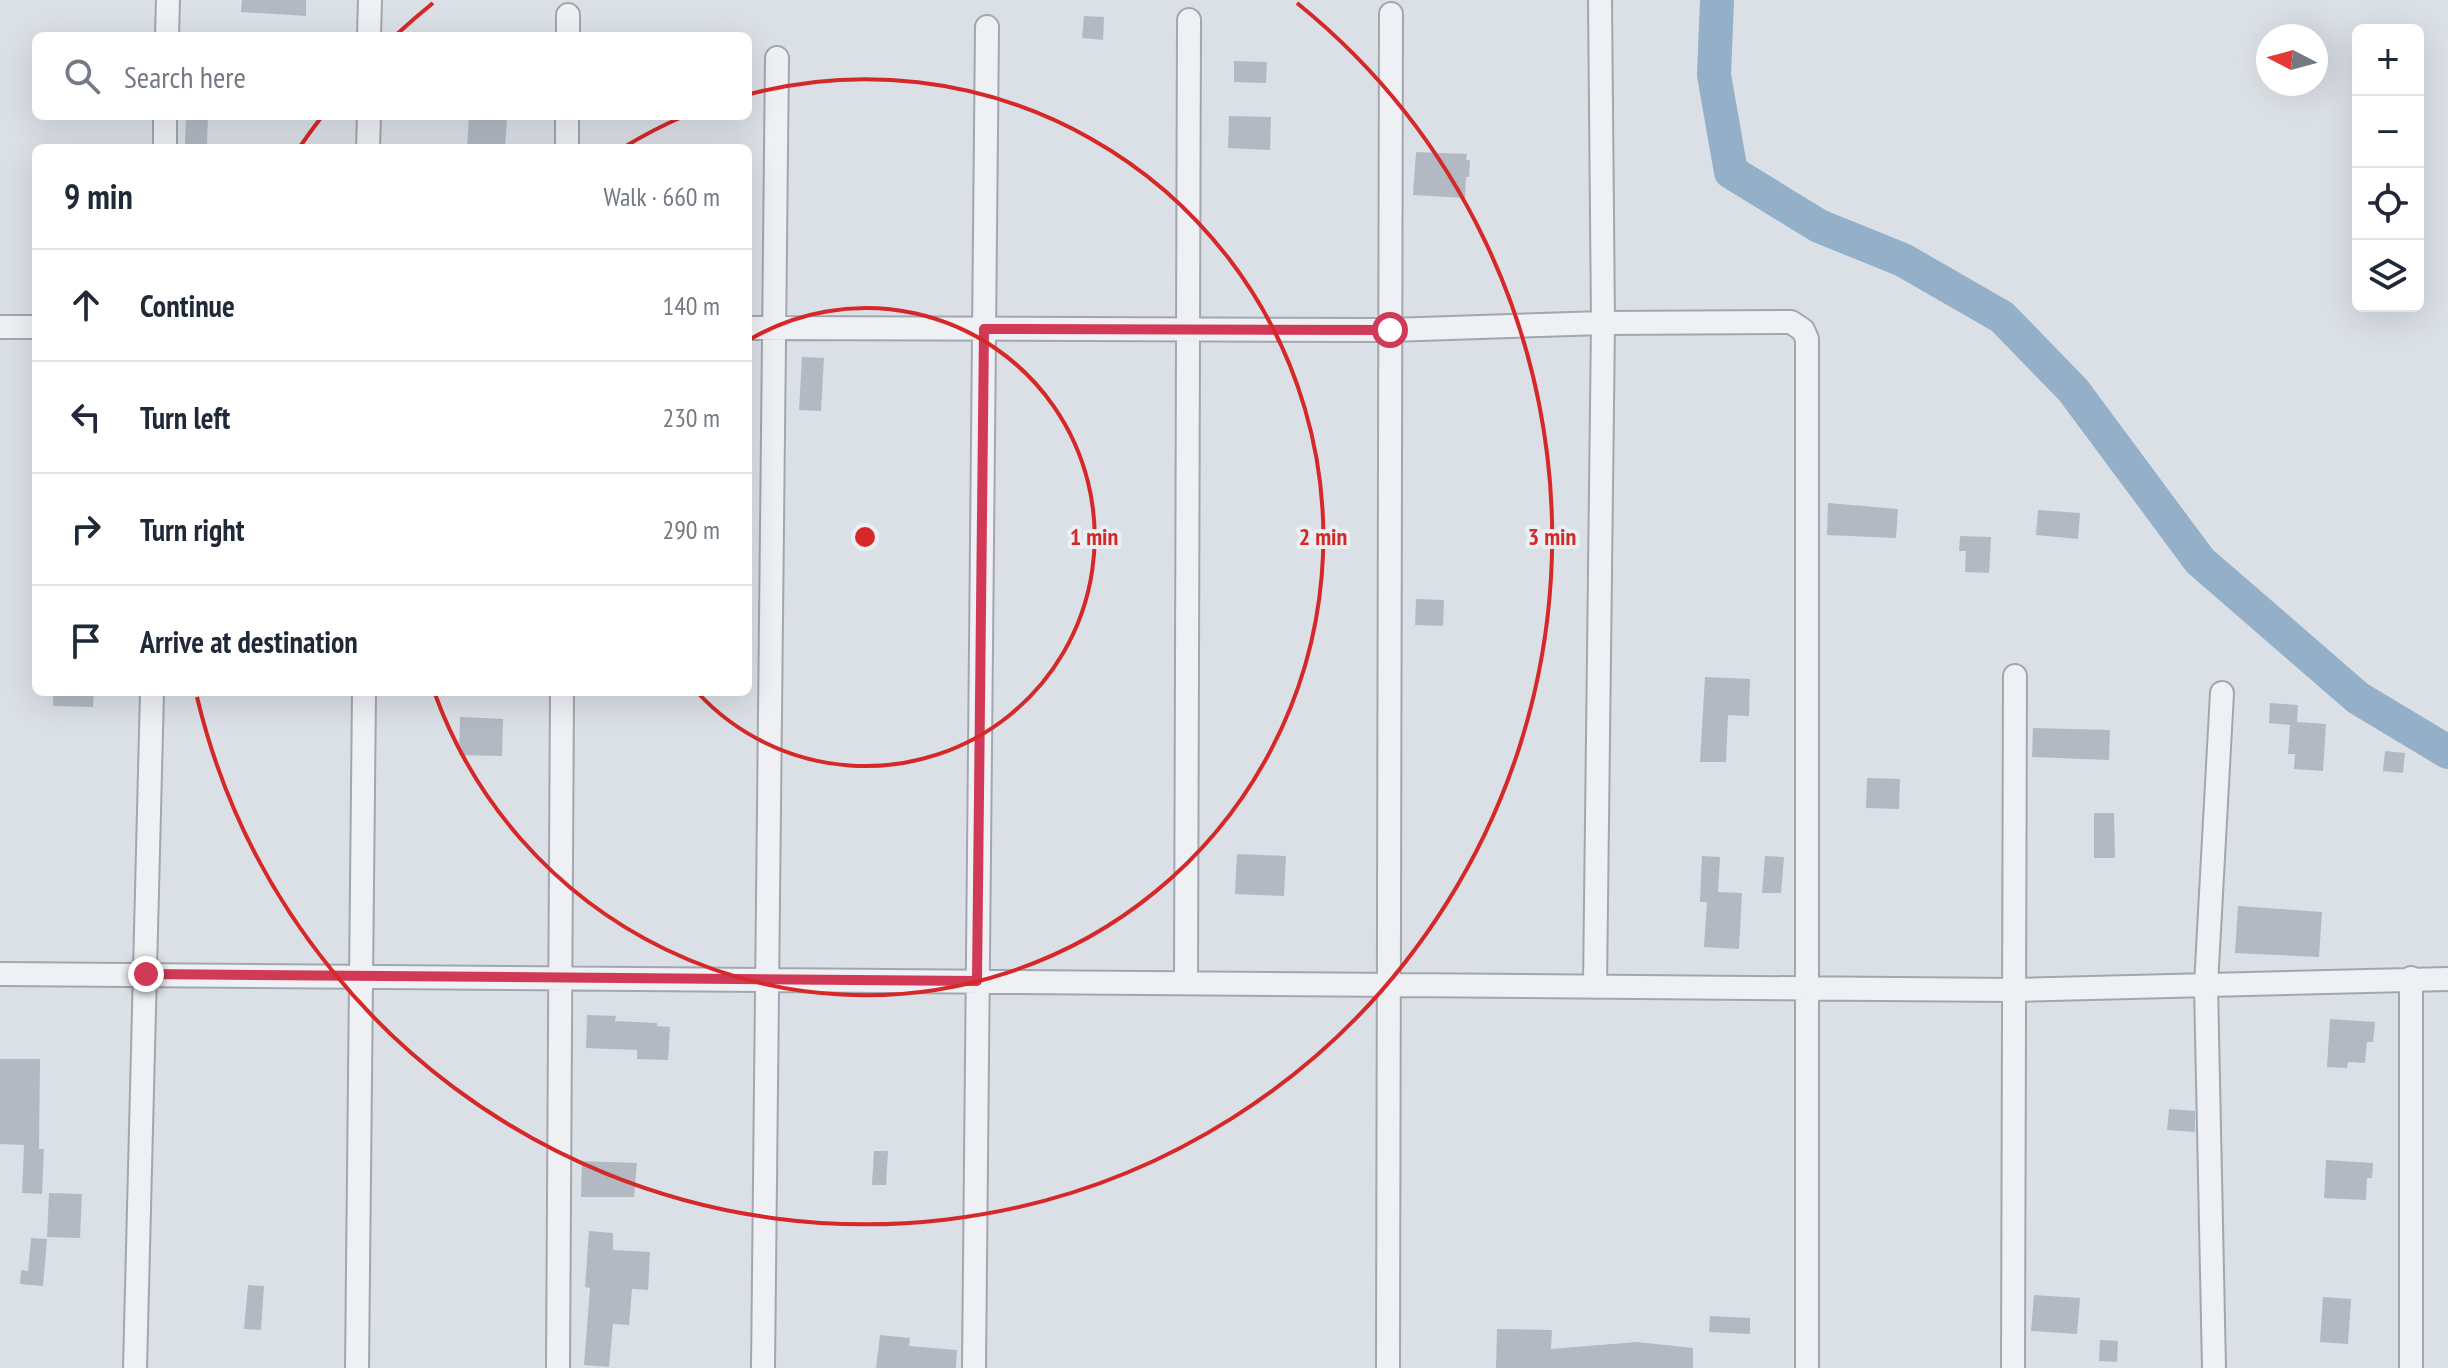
<!DOCTYPE html>
<html lang="en">
<head>
<meta charset="utf-8">
<style>
	:root { --surface:#fff; --page:#f6f6f7; --text:#1f2937; --muted:#747a83; --line:#e0e1e3 }
	body { margin:0; font-family:"PT Sans Narrow",sans-serif; background:var(--page); color:var(--text) }
	.controls { position:absolute; right:24px; top:24px; display:grid; overflow:hidden; border-radius:12px; box-shadow:0 8px 32px #0002 }
	.controls button { width:72px; height:72px; display:grid; place-items:center; padding:0; border:0; border-bottom:2px solid var(--line); background:var(--surface); color:var(--text); font:40px sans-serif }
	.compass { position:absolute; left:2256px; top:24px; width:72px; height:72px; border-radius:50%; background:var(--surface); box-shadow:0 8px 32px #0002; rotate:276deg }
	.stop { position:absolute; width:24px; height:24px; margin:-18px; border:6px solid #d13a56; border-radius:50%; background:#fff }
	.stop.end { background:#d13a56; border-color:#fff; box-shadow:0 2px 8px #0008 }
	.list { margin:0; padding:0; list-style:none }
	h2 { display:flex; justify-content:space-between; align-items:center; height:104px; margin:0; padding:0 32px; font-size:34px }
	h2 small { font-size:26px; font-weight:400; color:var(--muted) }
	.list li { display:grid; grid-template-columns:52px 1fr auto; gap:24px; align-items:center; box-sizing:border-box; height:112px; padding:0 32px; border-top:2px solid var(--line) }
	.list b { display:block; font-size:30px; white-space:nowrap }
	.list em { font-size:26px; font-style:normal; color:var(--muted) }
	.icon { flex:none; width:44px; height:44px; fill:none; stroke:currentColor; stroke-width:2; stroke-linecap:round; stroke-linejoin:round }
	.map { position:relative; flex:none; width:2448px; height:1368px; overflow:hidden }
	.search { position:absolute; background:var(--surface); box-shadow:0 8px 32px #0002; left:32px; top:32px; width:720px; height:88px; display:flex; align-items:center; gap:20px; box-sizing:border-box; padding:0 28px; border-radius:12px; color:var(--muted); font-size:30px }
	.panel { position:absolute; background:var(--surface); box-shadow:0 8px 32px #0002; left:32px; top:144px; width:720px; height:552px; border-radius:12px }
	.map>svg:first-child { display:block }
	.lines { fill:none; stroke-linecap:round; stroke-linejoin:round }
	.river { stroke:#94afc8; stroke-width:34 }
	.building { fill:#b2b9c3 }
	.minor-casing { stroke:#a1a7b0; stroke-width:26 }
	.minor { stroke:#eef0f4; stroke-width:22 }
	.route { stroke:#d13a56; stroke-width:10 }
	.ring { fill:none; stroke:#d62828; stroke-width:4 }
	.centre { fill:#d62828; stroke:#eaeff4; stroke-width:4 }
	.ring-label { font-size:24px; text-anchor:middle; font-weight:bold; fill:#d62828; stroke:#eaeff4; stroke-width:8; stroke-linejoin:round; paint-order:stroke }
</style>
</head>
<body>
<div class="map">
<svg width="2448" height="1368" viewBox="0 0 2448 1368">
	<rect width="100%" height="100%" fill="#dbe0e6"/>
	<g class="lines">
		<path class="river" d="M1717 0 1714 75 1731 172 1819 226 1903 260 2002 317 2073 390 2200 561 2358 698 2448 752"/>
	</g>
	<path class="building" d="M242 0H306V16L241 12Z
		M1084 16 1104 17 1103 40 1082 38Z
		M1234 61 1267 62 1266 83 1234 82Z
		M186 116H208L207 144H185Z
		M469 116 507 118 505 148H467Z
		M1229 116 1271 117 1270 150 1228 148Z
		M1416 152 1467 154 1466 160H1470L1469 177H1466L1465 198 1413 195Z
		M802 357 824 358 821 411 799 410Z
		M1828 503 1898 509 1896 538 1827 535Z
		M2038 510 2080 513 2078 539 2036 535Z
		M1960 536 1991 537 1989 573 1965 572 1966 551H1959Z
		M1416 599 1444 600 1443 626 1415 625Z
		M1705 677 1750 679 1749 716 1728 715 1726 762H1700Z
		M53 692H94L93 707 53 706Z
		M2270 703 2298 705 2297 722 2326 724 2323 771 2294 769 2295 754H2288L2290 725 2269 723Z
		M460 717 503 719 502 756 459 755Z
		M2033 728 2110 730 2109 760 2032 757Z
		M2385 751 2405 753 2403 773 2383 771Z
		M1867 778 1900 779 1899 809 1866 808Z
		M2094 813H2114L2115 858H2094Z
		M1237 854 1286 856 1284 896 1235 894Z
		M1702 856 1720 857 1718 892 1742 893 1739 949 1704 947 1707 902H1700Z
		M1765 856 1784 857 1781 893H1762Z
		M2238 906 2322 912 2319 957 2235 953Z
		M587 1015 616 1016 615 1021 657 1023V1026L670 1027 668 1060 637 1059V1050L586 1048Z
		M2330 1019 2375 1022 2373 1042H2367L2365 1063 2348 1062 2347 1068 2327 1067Z
		M0 1059H40L39 1149H44L42 1194 22 1193 24 1145 0 1144Z
		M2169 1109 2195 1111V1132L2167 1130Z
		M874 1151H888L886 1185H872Z
		M2326 1160 2373 1163 2372 1178H2367L2366 1200 2324 1198Z
		M582 1161 637 1163 634 1197H581Z
		M49 1193 82 1194 80 1238 47 1237Z
		M589 1231 613 1233V1250L650 1252 648 1290 632 1289 629 1325 613 1324 609 1367 584 1365 590 1288 585 1287Z
		M31 1238 47 1239 43 1286 20 1284 21 1270 28 1271Z
		M248 1285 264 1286 261 1330 244 1329Z
		M2034 1295 2080 1298 2077 1334 2031 1331Z
		M2323 1297 2351 1299 2348 1344 2320 1342Z
		M1710 1316 1750 1318V1334L1709 1332Z
		M1497 1329 1552 1330 1551 1349 1637 1342 1693 1348V1368H1496Z
		M880 1335 910 1338 909 1346 957 1350 956 1368H876Z
		M2100 1340 2118 1341 2117 1362 2099 1361Z"/>
	<g class="lines">
		<defs>
			<path id="minor" d="M167 36 168 0
				M369 36 370 0
				M568 36V15
				M165 148V116
				M368 148 369 116
				M567 148V116
				M0 327H36
				M748 328 1390 330 1603 323 1791 322 1803 330 1807 339V1368
				M0 974 2014 990 2448 979
				M1186 983 1189 20
				M1595 987 1603 323 1600 0
				M135 1368 152 692
				M357 1368 364 692
				M558 1368 562 692
				M763 1368 777 58
				M974 1368 987 27
				M1388 1368 1391 14
				M2013 1368 2015 676
				M2214 1368 2206 985 2222 693
				M2411 1368V978"/>
		</defs>
		<use href="#minor" class="minor-casing"/>
		<use href="#minor" class="minor"/>
	</g>
	<g class="lines">
		<path class="route" d="M146 974 977 981 984 329 1390 330"/>
	</g>
	<g class="ring">
		<path d="M749 340A229 229 0 1 1 698 693"/>
		<path d="M626 146A458 458 0 0 1 682 117M750 94A458 458 0 1 1 435 694"/>
		<path d="M299 148A687 687 0 0 1 320 119M396 35A687 687 0 0 1 433 3M1297 3A687 687 0 1 1 197 697"/>
	</g>
	<circle cx="865" cy="537" r="12" class="centre"/>
	<g class="ring-label">
		<text x="1094" y="545">1 min</text>
		<text x="1323" y="545">2 min</text>
		<text x="1552" y="545">3 min</text>
	</g>
</svg>
<div class="controls">
<button>+</button>
<button>−</button>
<button><svg class="icon" aria-label="locate" viewBox="0 0 24 24"><circle cx="12" cy="12" r="6"/><path d="M12 2v4M12 18v4M2 12h4M18 12h4"/></svg></button>
<button><svg class="icon" aria-label="layers" viewBox="0 0 24 24"><path d="M12 4l9 5-9 5-9-5zM3 14l9 5 9-5"/></svg></button>
</div>
<svg class="compass" viewBox="-18 -18 36 36"><path d="M0-13l5 13h-10z" fill="#e53935"/><path d="M0 13l5-13h-10z" fill="#747a83"/></svg>
<div class="stop" style="left:1390px;top:330px"></div>
<div class="stop end" style="left:146px;top:974px"></div>
<div class="search"><svg class="icon" aria-label="search" viewBox="0 0 24 24"><circle cx="10" cy="10" r="6"/><path d="M15 15l6 6"/></svg>Search here</div>
<section class="panel">
<h2>9 min<small>Walk · 660 m</small></h2>
<ul class="list">
<li><svg class="icon" aria-label="ahead" viewBox="0 0 24 24"><path d="M12 20V5M6 11l6-6 6 6"/></svg><div><b>Continue</b></div><em>140 m</em></li>
<li><svg class="icon" aria-label="left" viewBox="0 0 24 24"><path d="M17 20v-9H6M10 6l-5 5 5 5"/></svg><div><b>Turn left</b></div><em>230 m</em></li>
<li><svg class="icon" aria-label="right" viewBox="0 0 24 24"><path d="M7 20v-9h11M14 6l5 5-5 5"/></svg><div><b>Turn right</b></div><em>290 m</em></li>
<li><svg class="icon" aria-label="arrive" viewBox="0 0 24 24"><path d="M6 21V4h12l-3 4 3 4H6"/></svg><div><b>Arrive at destination</b></div></li>
</ul>
</section>
</div>
</body>
</html>
